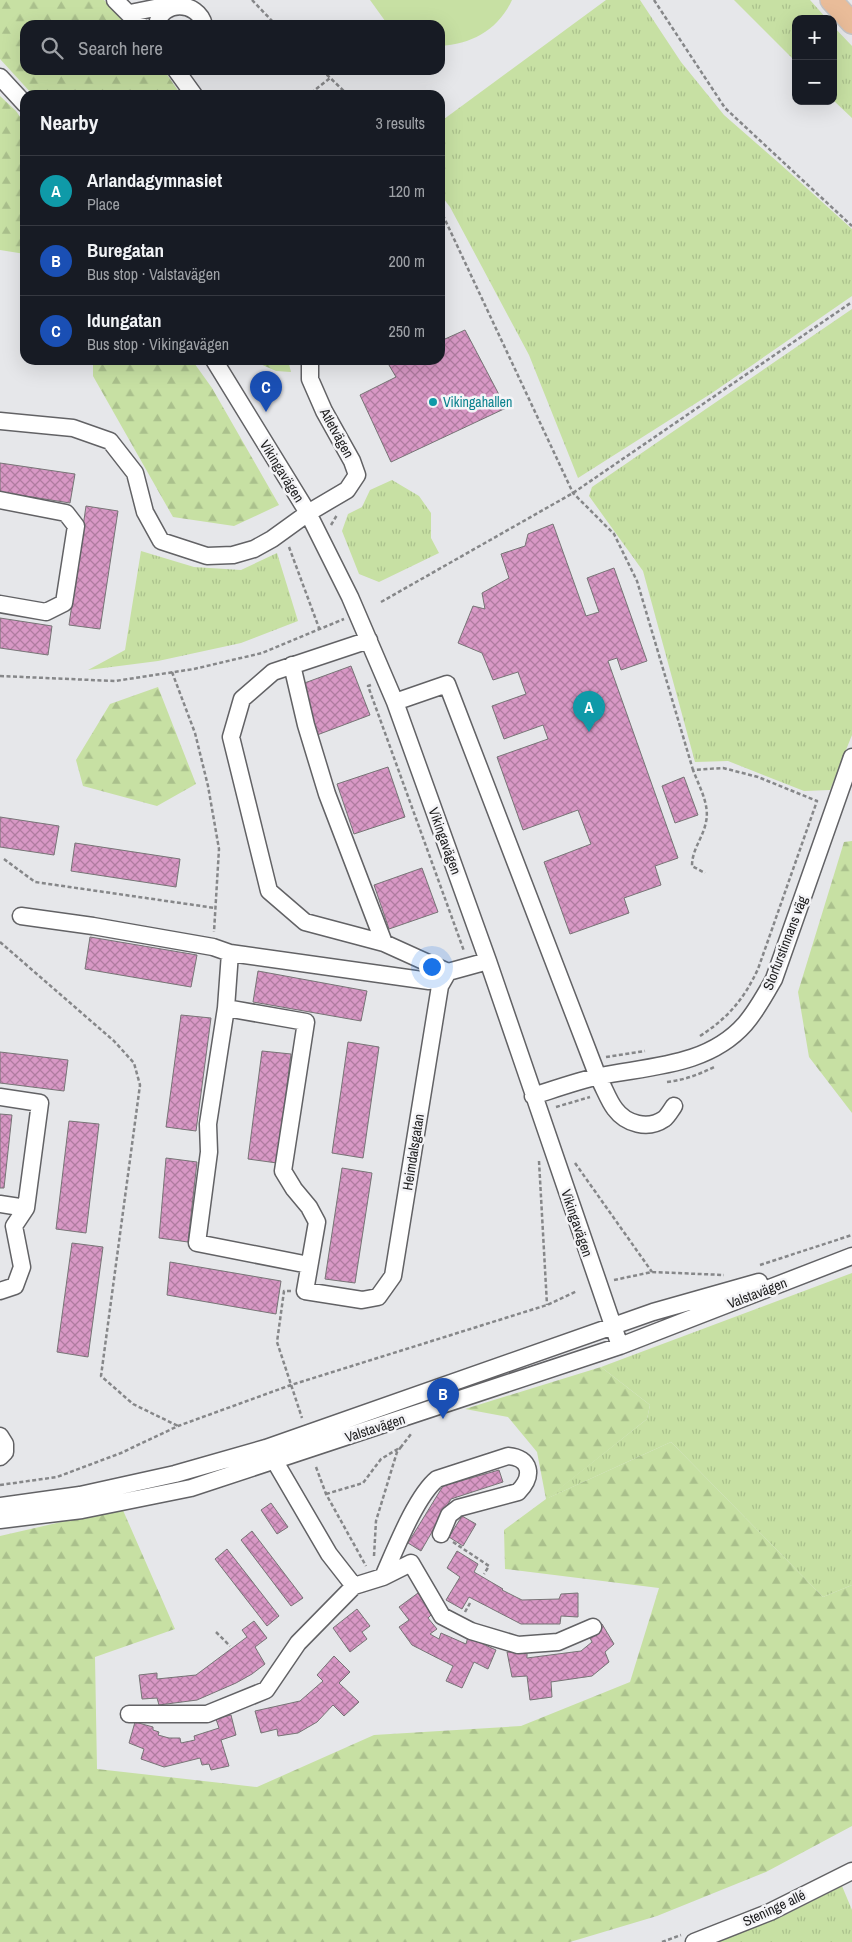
<!DOCTYPE html>
<html lang="en">
<head>
<meta charset="utf-8">
<style>
	:root { --surface:#171b24; --page:#242831; --text:#f1f3f6; --muted:#9ea1a6; --line:#363941; --accent:#008caa }
	body { margin:0; font-family:"Archivo Narrow",sans-serif; background:var(--page); color:var(--text) }
	.controls { position:absolute; right:15px; top:15px; display:grid; overflow:hidden; border-radius:10px; box-shadow:0 5px 20px #0002 }
	.controls button { width:45px; height:45px; display:grid; place-items:center; padding:0; border:0; border-bottom:1px solid var(--line); background:var(--surface); color:var(--text); font:25px sans-serif }
	.you { position:absolute; left:431px; top:966px; width:18px; height:18px; margin:-12px; border:4px solid #fff; border-radius:50%; background:#1a73e8; box-shadow:0 0 0 8px #1a73e833 }
	.badge { display:grid; place-items:center; width:32px; height:32px; border-radius:50%; background:var(--accent); color:#fff; font-size:16px; font-weight:700 }
	.pin { position:absolute; translate:-50% -41px; filter:drop-shadow(0 1px 2px #0008) }
	.pin::after { content:''; position:absolute; top:26px; width:18px; height:15px; background:inherit; clip-path:polygon(0 0,100% 0,50% 100%) }
	.list { margin:0; padding:0; list-style:none }
	h2 { display:flex; justify-content:space-between; align-items:center; height:65px; margin:0; padding:0 20px; font-size:21px }
	h2 small { font-size:16px; font-weight:400; color:var(--muted) }
	.list li { display:grid; grid-template-columns:32px 1fr auto; gap:15px; align-items:center; box-sizing:border-box; height:70px; padding:0 20px; border-top:1px solid var(--line) }
	.list b { display:block; font-size:19px; white-space:nowrap }
	.list p { margin:0; font-size:16px; white-space:nowrap; color:var(--muted) }
	.list em { font-size:16px; font-style:normal; color:var(--muted) }
	.icon { flex:none; width:28px; height:28px; fill:none; stroke:currentColor; stroke-width:2; stroke-linecap:round; stroke-linejoin:round }
	.map { position:relative; flex:none; width:852px; height:1942px; overflow:hidden }
	.search { position:absolute; background:var(--surface); box-shadow:0 5px 20px #0002; left:20px; top:20px; width:425px; height:55px; display:flex; align-items:center; gap:12px; box-sizing:border-box; padding:0 18px; border-radius:15px; color:var(--muted); font-size:19px }
	.panel { position:absolute; background:var(--surface); box-shadow:0 5px 20px #0002; left:20px; top:90px; width:425px; height:275px; border-radius:15px }
	.map>svg:first-child { display:block }
	.grass { fill:url(#grass-tufts) }
	.forest { fill:url(#forest-firs) }
	.green { fill:#c7e0a3 }
	.building { fill:url(#building-cross-hatch); stroke:#777476 }
	.lines { fill:none; stroke-linecap:round; stroke-linejoin:round }
	.minor-casing { stroke:#626265; stroke-width:19 }
	.major-casing { stroke:#c4c4c5; stroke-width:24 }
	.path { stroke:#868789; stroke-width:2.5; stroke-dasharray:4 2.5; stroke-linecap:butt }
	.minor { stroke:#fff; stroke-width:16 }
	.major { stroke:#e9bc99; stroke-width:21 }
	.culture-dot { fill:#0f9aa8; stroke:#f4f4f7; stroke-width:2 }
	.labels { text-anchor:middle; dominant-baseline:central; stroke-width:5; stroke-linejoin:round; paint-order:stroke }
	.culture-label { font-size:14px; fill:#0d838f; stroke:#f4f4f7; text-anchor:start }
	.street-label { font-size:14px; fill:#1e1e1f; stroke:#f4f4f7 }
</style>
</head>
<body>
<div class="map">
<svg width="852" height="1942" viewBox="0 0 852 1942">
	<defs>
		<pattern id="grass-tufts" width="24" height="20" patternUnits="userSpaceOnUse" patternTransform="scale(1.25)"><rect width="24" height="20" fill="#c7e0a3"/><path d="M3 7l-1-3M5 7V3M7 7l1-3M15 17l-1-3M17 17v-4M19 17l1-3" fill="none" stroke="#aac08c"/></pattern>
		<pattern id="forest-firs" width="22" height="20" patternUnits="userSpaceOnUse" patternTransform="scale(1.25)"><rect width="22" height="20" fill="#c7e0a3"/><path d="M5 1l3.5 6h-7zM16 11l3.5 6h-7z" fill="#aac08c"/></pattern>
		<pattern id="building-cross-hatch" width="8" height="8" patternUnits="userSpaceOnUse" patternTransform="scale(1.25)"><rect width="8" height="8" fill="#d898c5"/><path d="M0 0l8 8M0 8l8-8" fill="none" stroke="#af7b9f"/></pattern>
	</defs>
	<rect width="100%" height="100%" fill="#e6e7ea"/>
	<path class="grass" d="M606 0H640L681 62 724 115 779 163 852 229V296L712 393 578 478 529 355 450 207 440 194V122Z
		M734 0H810L827 19H796V62Z
		M833 26 852 46V118L833 100Z
		M852 309V735L830 790 804 791 728 761 695 762 643 571 589 496 592 487Z
		M392 480 419 496 431 513V538L439 553 379 582 359 574 342 531 348 514 362 507 370 490Z
		M141 551 194 567 241 570 277 553 298 621 241 643 158 661 88 670 125 650Z
		M852 1273V1585L823 1597 671 1442 546 1499 647 1419 650 1405 601 1367Z
		M842 1886 852 1910V1942H712L777 1919Z"/>
	<path class="forest" d="M0 0H104L129 25H25V70H164L181 95H33L0 59Z
		M0 96 16 111 25 124V254L0 250Z
		M93 360H192L212 388 279 505 234 526 173 517 93 376Z
		M251 360H288L291 372 276 371Z
		M158 687 196 784 157 806 83 786 76 760 110 704Z
		M852 841V1113L809 1057 798 992 844 842Z
		M601 1367 650 1405 647 1419 548 1498 671 1442 823 1597 852 1585V1826L766 1872 657 1916 570 1942H0V1536L122 1508 175 1629 95 1657 97 1769 257 1787 374 1735 521 1726 630 1682 659 1588 505 1569 504 1530 546 1499 537 1452 508 1417 465 1409Z"/>
	<path class="green" d="M370 0H512C498 30 472 44 440 46V25H388Z"/>
	<path class="building" d="M440 330 445 339 465 330 506 408 391 462 360 395 396 377 386 360H440Z
		M0 463 75 474 70 503 0 492Z
		M86 506 118 511 100 629 69 625Z
		M553 524 586 616 599 612 587 578 614 568 647 661 621 670 617 658 608 661 678 858 655 866 661 885 624 898 629 913 570 934 544 862 591 844 578 810 523 830 497 757 548 739 543 725 504 739 492 706 526 694 518 672 493 680 482 653 458 643 473 606 485 609 482 593 509 578 501 554 525 546 528 534Z
		M0 618 52 626 48 655 0 648Z
		M351 666 370 715 317 735 299 685Z
		M388 767 405 817 354 834 337 784Z
		M684 777 698 815 675 823 662 786Z
		M0 817 59 826 54 855 0 847Z
		M75 843 180 859 176 887 71 871Z
		M422 868 438 912 389 929 374 885Z
		M90 937 197 955 191 987 85 969Z
		M258 971 367 991 361 1021 253 1002Z
		M181 1015 211 1018 196 1131 166 1127Z
		M348 1042 379 1047 363 1158 332 1153Z
		M262 1051 291 1054 277 1163 248 1159Z
		M0 1052 68 1060 64 1091 0 1083Z
		M0 1114 12 1115 4 1188H0Z
		M69 1121 99 1124 86 1233 56 1229Z
		M166 1158 197 1162 188 1242 159 1238Z
		M342 1168 372 1173 355 1283 325 1279Z
		M72 1243 103 1247 88 1357 57 1352Z
		M170 1262 281 1281 276 1314 167 1295Z
		M499 1470 503 1482 451 1499 421 1551 408 1543 443 1486Z
		M271 1503 288 1527 277 1534 261 1510Z
		M462 1516 476 1524 463 1546 449 1537Z
		M252 1531 303 1598 291 1606 241 1540Z
		M227 1549 279 1616 267 1626 215 1559Z
		M457 1551 478 1564 474 1572 503 1589 502 1590 522 1600 559 1599 561 1594 578 1593V1617L561 1616 560 1624H521L469 1597 462 1609 446 1600 460 1577 447 1568Z
		M418 1593 432 1614 428 1618 437 1629 430 1634 439 1639 441 1633 466 1644 468 1637 496 1650 488 1669 474 1662 462 1688 446 1681 453 1666 412 1645 399 1627 409 1620 399 1607Z
		M357 1609 370 1626 362 1632 367 1639 350 1652 333 1628Z
		M254 1621 267 1638 255 1647 265 1664 252 1674 236 1683 197 1700 159 1705 157 1698 142 1699 139 1675 157 1673V1679L196 1675 247 1637 242 1630Z
		M602 1624 614 1644 605 1652 609 1662 592 1676 551 1682 552 1697 530 1700 527 1676 512 1677 507 1652H527V1658L581 1651 592 1642 589 1636Z
		M334 1656 350 1672 339 1683 359 1702 344 1716 333 1705 317 1722 298 1733 278 1736 277 1729 261 1733 255 1711 300 1701 323 1681 317 1675Z
		M231 1715 236 1735 221 1740 229 1766 211 1770 209 1764 202 1765 200 1758 164 1767 141 1759 144 1749 129 1743 135 1722 153 1727V1730L159 1732 158 1735 169 1738H180L181 1743 195 1740 194 1736 219 1728 216 1719Z"/>
	<g class="lines">
		<defs>
			<path id="minor" d="M115 0 140 25
				M130 13 170 5
				M157 25C161 0 198 0 204 25
				M176 70 194 95
				M0 77 25 104
				M214 360 308 513 350 597 395 702 488 961 620 1346
				M0 421 73 428 110 441 135 473 145 512 161 541 207 556 233 555 254 549 272 539 308 513 347 490 357 475 352 461 324 411 310 379V360
				M0 500 66 513 76 526 64 603 46 612 0 604
				M369 640 273 672 242 699 231 737 269 891 305 922 384 943 448 972
				M292 665 306 725 327 794 384 943
				M395 702 447 684 598 1077C604 1087 608 1100 615 1109 626 1124 648 1130 664 1119 668 1116 671 1110 674 1106
				M21 916 93 926 213 947 230 953 429 981 448 972
				M230 953 226 1008 306 1022 283 1171 294 1189 309 1207 317 1222 305 1291 362 1300 378 1297 393 1276 440 986 448 972 488 961
				M226 1008 208 1124 209 1152 197 1243 309 1265
				M533 1096C555 1089 577 1081 600 1076 650 1066 708 1066 745 1024 757 1010 765 995 774 979L852 757
				M0 1097 40 1103 26 1208 14 1226 22 1267 15 1286 0 1291
				M0 1204 26 1208
				M0 1436 5 1444V1452L0 1457
				M270 1453 329 1554 354 1586
				M0 1506 80 1495 175 1474 266 1448 653 1312 759 1282
				M0 1520 82 1510 191 1488 620 1346 852 1256
				M383 1577C395 1550 416 1496 437 1479L508 1456C531 1458 534 1476 518 1492L458 1508 449 1515 441 1534
				M129 1714H207L266 1690 298 1643 354 1586 383 1577 411 1563 442 1616 471 1631 518 1645 558 1642 593 1627
				M694 1942 770 1912 852 1871"/>
			<path id="major" d="M831 0 852 23"/>
		</defs>
		<use href="#minor" class="minor-casing"/>
		<use href="#major" class="major-casing"/>
		<path class="path" d="M252 0 276 25
			M654 0 725 108 852 226
			M322 70 348 95
			M311 93 330 78
			M440 209 573 493 614 534 637 581 693 770
			M331 525 337 515
			M289 547 319 628
			M381 602 573 493 852 302
			M172 672 195 733 208 786 219 849 214 932
			M0 676 115 681 194 669 262 653 344 619
			M371 685 368 686 464 951
			M4 859 35 882 215 908
			M0 942 114 1041 134 1063 140 1085 101 1376 133 1404 178 1426
			M700 1036C728 1018 744 999 758 969L817 801 758 777 723 768 693 770C699 786 710 805 706 822 703 838 692 849 692 866L705 873
			M606 1057 645 1051
			M667 1082C684 1080 698 1075 714 1067
			M556 1107 590 1097
			M539 1161 547 1305
			M575 1163 652 1272
			M760 1265 852 1235
			M614 1280 652 1272 724 1275
			M291 1291H284L277 1342 302 1418
			M316 1467 326 1494 366 1566
			M0 1485 57 1477 121 1453 178 1426 291 1385 547 1305 577 1291
			M326 1494 363 1483 381 1459 401 1447 411 1434
			M453 1542 489 1566 484 1574
			M374 1556 376 1521 397 1452 401 1447
			M465 1612 470 1603
			M216 1632 230 1646
			M662 1942 681 1935"/>
		<use href="#minor" class="minor"/>
		<use href="#major" class="major"/>
	</g>
	<circle class="culture-dot" cx="433" cy="402" r="5"/>
	<g class="labels">
		<g class="culture-label">
			<text x="443" y="402">Vikingahallen</text>
		</g>
		<g class="street-label">
			<text transform="translate(337 433) rotate(61)">Atletvägen</text>
			<text transform="translate(282 471) rotate(58)">Vikingavägen</text>
			<text transform="translate(445 841) rotate(70)">Vikingavägen</text>
			<text transform="translate(785 943) rotate(-69)">Storfurstinnans väg</text>
			<text transform="translate(413 1152) rotate(-81)">Heimdalsgatan</text>
			<text transform="translate(577 1223) rotate(71)">Vikingavägen</text>
			<text transform="translate(757 1293) rotate(-21)">Valstavägen</text>
			<text transform="translate(375 1428) rotate(-18)">Valstavägen</text>
			<text transform="translate(774 1908) rotate(-25)">Steninge allé</text>
		</g>
	</g>
</svg>
<div class="controls">
<button>+</button>
<button>−</button>
</div>
<div class="you"></div>
<div class="pin badge" style="left:589px;top:732px;background:#0f9aa8">A</div>
<div class="pin badge" style="left:443px;top:1419px;background:#1a4fb4">B</div>
<div class="pin badge" style="left:266px;top:412px;background:#1a4fb4">C</div>
<div class="search"><svg class="icon" aria-label="search" viewBox="0 0 24 24"><circle cx="10" cy="10" r="6"/><path d="M15 15l6 6"/></svg>Search here</div>
<section class="panel">
<h2>Nearby<small>3 results</small></h2>
<ul class="list">
<li><span class="badge" style="background:#0f9aa8">A</span><div><b>Arlandagymnasiet</b><p>Place</p></div><em>120 m</em></li>
<li><span class="badge" style="background:#1a4fb4">B</span><div><b>Buregatan</b><p>Bus stop · Valstavägen</p></div><em>200 m</em></li>
<li><span class="badge" style="background:#1a4fb4">C</span><div><b>Idungatan</b><p>Bus stop · Vikingavägen</p></div><em>250 m</em></li>
</ul>
</section>
</div>
</body>
</html>
